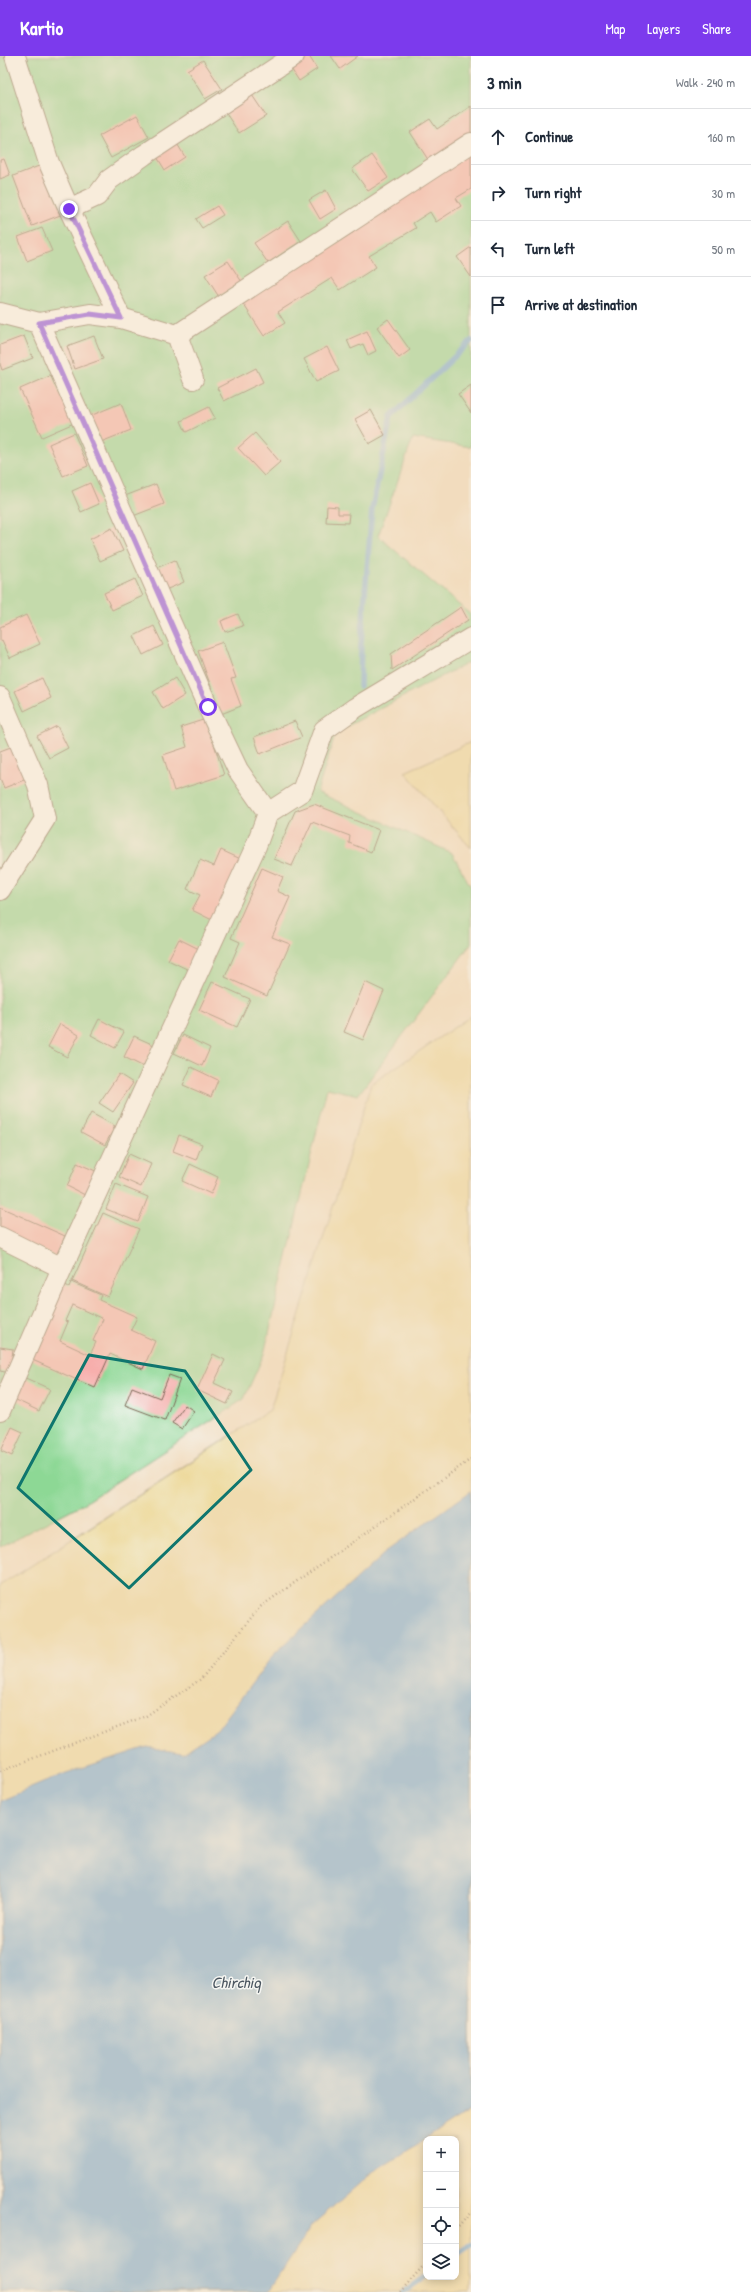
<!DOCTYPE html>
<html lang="en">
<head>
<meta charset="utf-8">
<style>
	:root { --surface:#fff; --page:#f6f6f7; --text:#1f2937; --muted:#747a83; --line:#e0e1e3; --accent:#7c3aed }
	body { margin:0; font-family:"Patrick Hand",sans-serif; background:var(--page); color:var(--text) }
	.controls { position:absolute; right:12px; bottom:12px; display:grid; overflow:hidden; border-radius:8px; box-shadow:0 2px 10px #0003 }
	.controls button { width:36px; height:36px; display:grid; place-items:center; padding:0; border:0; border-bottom:1px solid var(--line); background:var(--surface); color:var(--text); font:20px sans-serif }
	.stop { position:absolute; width:12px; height:12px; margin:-9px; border:3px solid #7c3aed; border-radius:50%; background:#fff }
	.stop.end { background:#7c3aed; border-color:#fff; box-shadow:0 1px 4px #0008 }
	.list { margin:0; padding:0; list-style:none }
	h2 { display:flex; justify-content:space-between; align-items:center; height:52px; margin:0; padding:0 16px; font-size:17px }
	h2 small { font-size:13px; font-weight:400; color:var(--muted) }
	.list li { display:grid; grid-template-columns:26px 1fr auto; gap:12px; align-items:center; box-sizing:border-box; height:56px; padding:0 16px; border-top:1px solid var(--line) }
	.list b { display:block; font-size:15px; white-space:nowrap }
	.list em { font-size:13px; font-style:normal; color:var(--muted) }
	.icon { flex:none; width:22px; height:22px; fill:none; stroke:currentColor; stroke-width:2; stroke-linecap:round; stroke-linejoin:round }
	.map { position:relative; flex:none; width:471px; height:2236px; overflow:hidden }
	header { display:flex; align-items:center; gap:24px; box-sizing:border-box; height:56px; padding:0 20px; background:var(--accent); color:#fff }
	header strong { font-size:19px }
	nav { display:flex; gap:22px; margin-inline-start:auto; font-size:14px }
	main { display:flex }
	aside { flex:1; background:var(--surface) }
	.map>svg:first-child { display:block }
	.green { fill:#8dd895; stroke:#64815a }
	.sand { fill:#eeda9e; stroke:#94825e; fill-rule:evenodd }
	.water { fill:#6aa7db; stroke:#52687c }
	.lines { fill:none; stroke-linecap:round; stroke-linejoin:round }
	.stream { stroke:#6aa7db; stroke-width:5.5 }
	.building { fill:#f7aeac; fill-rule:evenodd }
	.minor-casing { stroke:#7b6856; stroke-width:22 }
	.path { stroke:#7b6856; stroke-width:2.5; stroke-dasharray:1 3; stroke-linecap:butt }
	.minor { stroke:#fff; stroke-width:20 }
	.route { stroke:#7c3aed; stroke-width:5 }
	.marked { fill:none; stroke:#0f766e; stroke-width:3; stroke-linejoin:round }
	.labels { text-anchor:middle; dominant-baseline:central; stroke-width:3; stroke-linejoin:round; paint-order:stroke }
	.water-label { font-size:16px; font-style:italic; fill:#4b5660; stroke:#f6f6f2 }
</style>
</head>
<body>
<header>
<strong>Kartio</strong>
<nav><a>Map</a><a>Layers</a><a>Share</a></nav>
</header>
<main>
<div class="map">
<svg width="471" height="2236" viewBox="0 0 471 2236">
	<rect width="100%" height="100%" fill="#f6f6f2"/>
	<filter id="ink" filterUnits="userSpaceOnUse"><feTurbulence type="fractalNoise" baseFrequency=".025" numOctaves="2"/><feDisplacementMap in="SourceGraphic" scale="8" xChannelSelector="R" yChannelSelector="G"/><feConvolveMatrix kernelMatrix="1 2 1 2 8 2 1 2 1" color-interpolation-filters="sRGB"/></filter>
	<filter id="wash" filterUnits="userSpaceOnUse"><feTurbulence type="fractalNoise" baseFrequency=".012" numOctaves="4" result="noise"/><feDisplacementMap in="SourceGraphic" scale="16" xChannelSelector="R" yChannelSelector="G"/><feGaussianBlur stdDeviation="0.9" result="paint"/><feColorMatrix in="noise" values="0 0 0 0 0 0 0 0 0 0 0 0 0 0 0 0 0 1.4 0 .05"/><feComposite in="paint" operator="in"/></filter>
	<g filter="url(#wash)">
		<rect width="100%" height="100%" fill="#f2dcbe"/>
		<path class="green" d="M0 0H471V391L413 382 378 480 471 559V605L336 676 317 736 452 797 471 831V888L358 1039 327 1032 264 1298 244 1343 84 1447 0 1491Z"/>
		<path class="sand" d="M471 686V792L405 716Z
			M471 960V2236H0V1530L270 1354 371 1028ZM426 2083H456V2221H426Z"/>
		<path class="water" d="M471 1435V2054L368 2120 312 2169 268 2236H0V1745L66 1717 147 1691 183 1697 217 1674 273 1599 388 1494Z"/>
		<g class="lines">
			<path class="stream" d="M360 630 361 588 372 453 391 361 471 285
				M456 2199 471 2189
				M403 2236 426 2220"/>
		</g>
		<g id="blocks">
			<path class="building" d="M301 0H309L317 13 299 25 288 8Z
				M331 0H358L340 13Z
				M203 4 222 33 205 43 187 14Z
				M250 36 266 60 239 77 223 53Z
				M471 50V77L429 105 410 76 430 63 437 73Z
				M137 59 149 81 111 102 99 80Z
				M175 84 185 101 165 114 154 96Z
				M471 96V133L456 142 461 150 436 166 430 156 413 167 416 172 369 200 376 211 340 234 332 222 278 256 285 267 264 280 242 246 354 176 351 172Z
				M372 99 388 122 368 135 352 113Z
				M4 103 10 119 0 123V104Z
				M44 108 63 158 32 170 13 120Z
				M326 134 336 153 320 163 309 144Z
				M217 150 223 159 202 172 196 163Z
				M288 165 301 185 268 207 254 187Z
				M42 172 52 195 27 205 18 181Z
				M471 191V221L457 201Z
				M228 205 242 226 219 241 205 219Z
				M388 263 410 294 399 302 377 271Z
				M367 275 376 295 368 299 363 288 351 293 347 284Z
				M24 280 33 302 2 314 0 308V289Z
				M94 280 103 303 75 313 67 290Z
				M327 291 339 315 316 326 304 303Z
				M256 312 263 326 224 345 217 332Z
				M52 319 74 367 42 381 20 333Z
				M471 329V357L458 338Z
				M121 347 131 374 101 386 90 360Z
				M209 351 215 362 186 376 181 365Z
				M371 354 385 379 369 388 355 363Z
				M74 377 88 410 63 420 49 388Z
				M255 377 280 406 264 420 238 392Z
				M90 427 99 448 81 456 72 435Z
				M156 428 164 448 133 460 125 440Z
				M327 450 338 451V458H349L348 467 326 466Z
				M112 472 123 495 100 505 90 483Z
				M175 504 184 526 163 535 154 513Z
				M135 523 143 540 112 554 104 537Z
				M461 551 468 564 392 614 391 598Z
				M238 558 243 570 225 576 221 565Z
				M26 559 40 588 10 602 2 584 0 585V571Z
				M154 570 163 589 143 599 134 580Z
				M223 586 236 622 231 623 241 650 221 658 198 595Z
				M42 622 51 642 24 655 15 635Z
				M175 622 185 639 163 653 153 636Z
				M206 663 224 719 174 735 163 699 187 691 181 671Z
				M295 665 302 681 260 698 254 681Z
				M57 670 68 692 49 702 37 680Z
				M16 689 29 722 4 732 0 722V695Z
				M314 748 379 774 371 796 349 787 350 780 312 766 292 810 274 803 295 755Z
				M221 794 245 805 216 866 192 854 200 839 187 833 200 804 214 810Z
				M262 812 283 821 277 835 290 841 272 881 290 888 267 940 225 921 240 886 231 882Z
				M179 883 201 894 191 915 168 904Z
				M212 926 250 943 237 971 199 954Z
				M365 926 384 935 363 984 344 976Z
				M99 963 124 976 115 992 91 979Z
				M60 968 79 979 67 1001 48 991Z
				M183 979 210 992 202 1010 174 997Z
				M134 980 154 989 144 1011 124 1001Z
				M191 1011 218 1024 211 1041 183 1029Z
				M119 1018 133 1027 113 1056 99 1047Z
				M91 1057 115 1070 105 1089 81 1076Z
				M179 1079 202 1088 196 1104 173 1095Z
				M129 1098 151 1108 141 1131 119 1121Z
				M77 1107 98 1116 87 1140 67 1130Z
				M190 1108 218 1121 211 1138 182 1125Z
				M116 1128 148 1141 138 1166 106 1153Z
				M0 1151 65 1180 56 1201 0 1176Z
				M103 1157 139 1173 108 1241 72 1225Z
				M71 1226 101 1239 99 1244 137 1261 131 1274 155 1285 143 1313 110 1298 95 1332 28 1302 62 1227 69 1231ZM72 1249 103 1263 93 1285 96 1286 90 1299 60 1285 68 1266 65 1265Z
				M0 1291 13 1293 10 1317 0 1315Z
				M213 1298 225 1304 214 1327 233 1336 227 1348 197 1334Z
				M169 1319 180 1323 165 1364 125 1349 132 1331 160 1342Z
				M21 1320 50 1333 39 1355 10 1341Z
				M185 1349 194 1355 182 1373 172 1367Z
				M12 1371 23 1376 12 1400 1 1395Z"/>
		</g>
	</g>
	<g filter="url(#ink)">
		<use href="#blocks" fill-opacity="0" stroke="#7b6856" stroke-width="1"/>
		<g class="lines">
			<defs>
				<path id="minor" d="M15 0 49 107 69 153 121 262 177 279 193 323
					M69 153 97 140 109 124 144 99 294 0
					M0 257 39 267 90 258 121 262
					M39 267 208 651 238 714 268 757
					M177 279 471 87
					M0 641 38 729 45 763 0 834
					M0 1181 62 1212
					M0 1355 62 1212 256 790 268 757 302 735 324 674 355 652 471 582"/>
			</defs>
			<use href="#minor" class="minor-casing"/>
			<path class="path" d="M0 1715 146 1660 201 1623 260 1551 471 1403
				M456 2174 471 2156
				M400 2236 426 2207"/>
			<use href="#minor" class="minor"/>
		</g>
	</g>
	<g class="lines" filter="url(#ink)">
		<path class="route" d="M69 153 121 262 90 258 39 267 208 651"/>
	</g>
	<path d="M0 0H471V2236H0ZM89 1299 185 1315 251 1414 129 1532 18 1432Z" fill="#f2dcbe" fill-opacity=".55" fill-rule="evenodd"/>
	<path class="marked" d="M89 1299 185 1315 251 1414 129 1532 18 1432Z"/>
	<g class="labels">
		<g class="water-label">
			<text x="236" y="1926">Chirchiq</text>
		</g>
	</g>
</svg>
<div class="controls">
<button>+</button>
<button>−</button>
<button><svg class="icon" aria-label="locate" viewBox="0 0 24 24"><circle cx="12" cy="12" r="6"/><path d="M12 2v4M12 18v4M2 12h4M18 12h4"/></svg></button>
<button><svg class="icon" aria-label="layers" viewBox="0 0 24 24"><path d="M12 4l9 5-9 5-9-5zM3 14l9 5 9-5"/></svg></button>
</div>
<div class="stop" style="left:208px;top:651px"></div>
<div class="stop end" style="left:69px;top:153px"></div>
</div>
<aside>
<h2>3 min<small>Walk · 240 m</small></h2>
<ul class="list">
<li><svg class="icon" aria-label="ahead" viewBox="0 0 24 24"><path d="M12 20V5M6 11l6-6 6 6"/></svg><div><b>Continue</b></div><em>160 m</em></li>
<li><svg class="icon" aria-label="right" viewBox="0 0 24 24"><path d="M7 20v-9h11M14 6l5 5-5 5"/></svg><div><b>Turn right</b></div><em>30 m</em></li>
<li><svg class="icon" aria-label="left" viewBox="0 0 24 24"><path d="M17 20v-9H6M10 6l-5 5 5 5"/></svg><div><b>Turn left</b></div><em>50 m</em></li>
<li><svg class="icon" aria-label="arrive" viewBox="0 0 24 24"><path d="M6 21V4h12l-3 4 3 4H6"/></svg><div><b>Arrive at destination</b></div></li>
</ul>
</aside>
</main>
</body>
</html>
